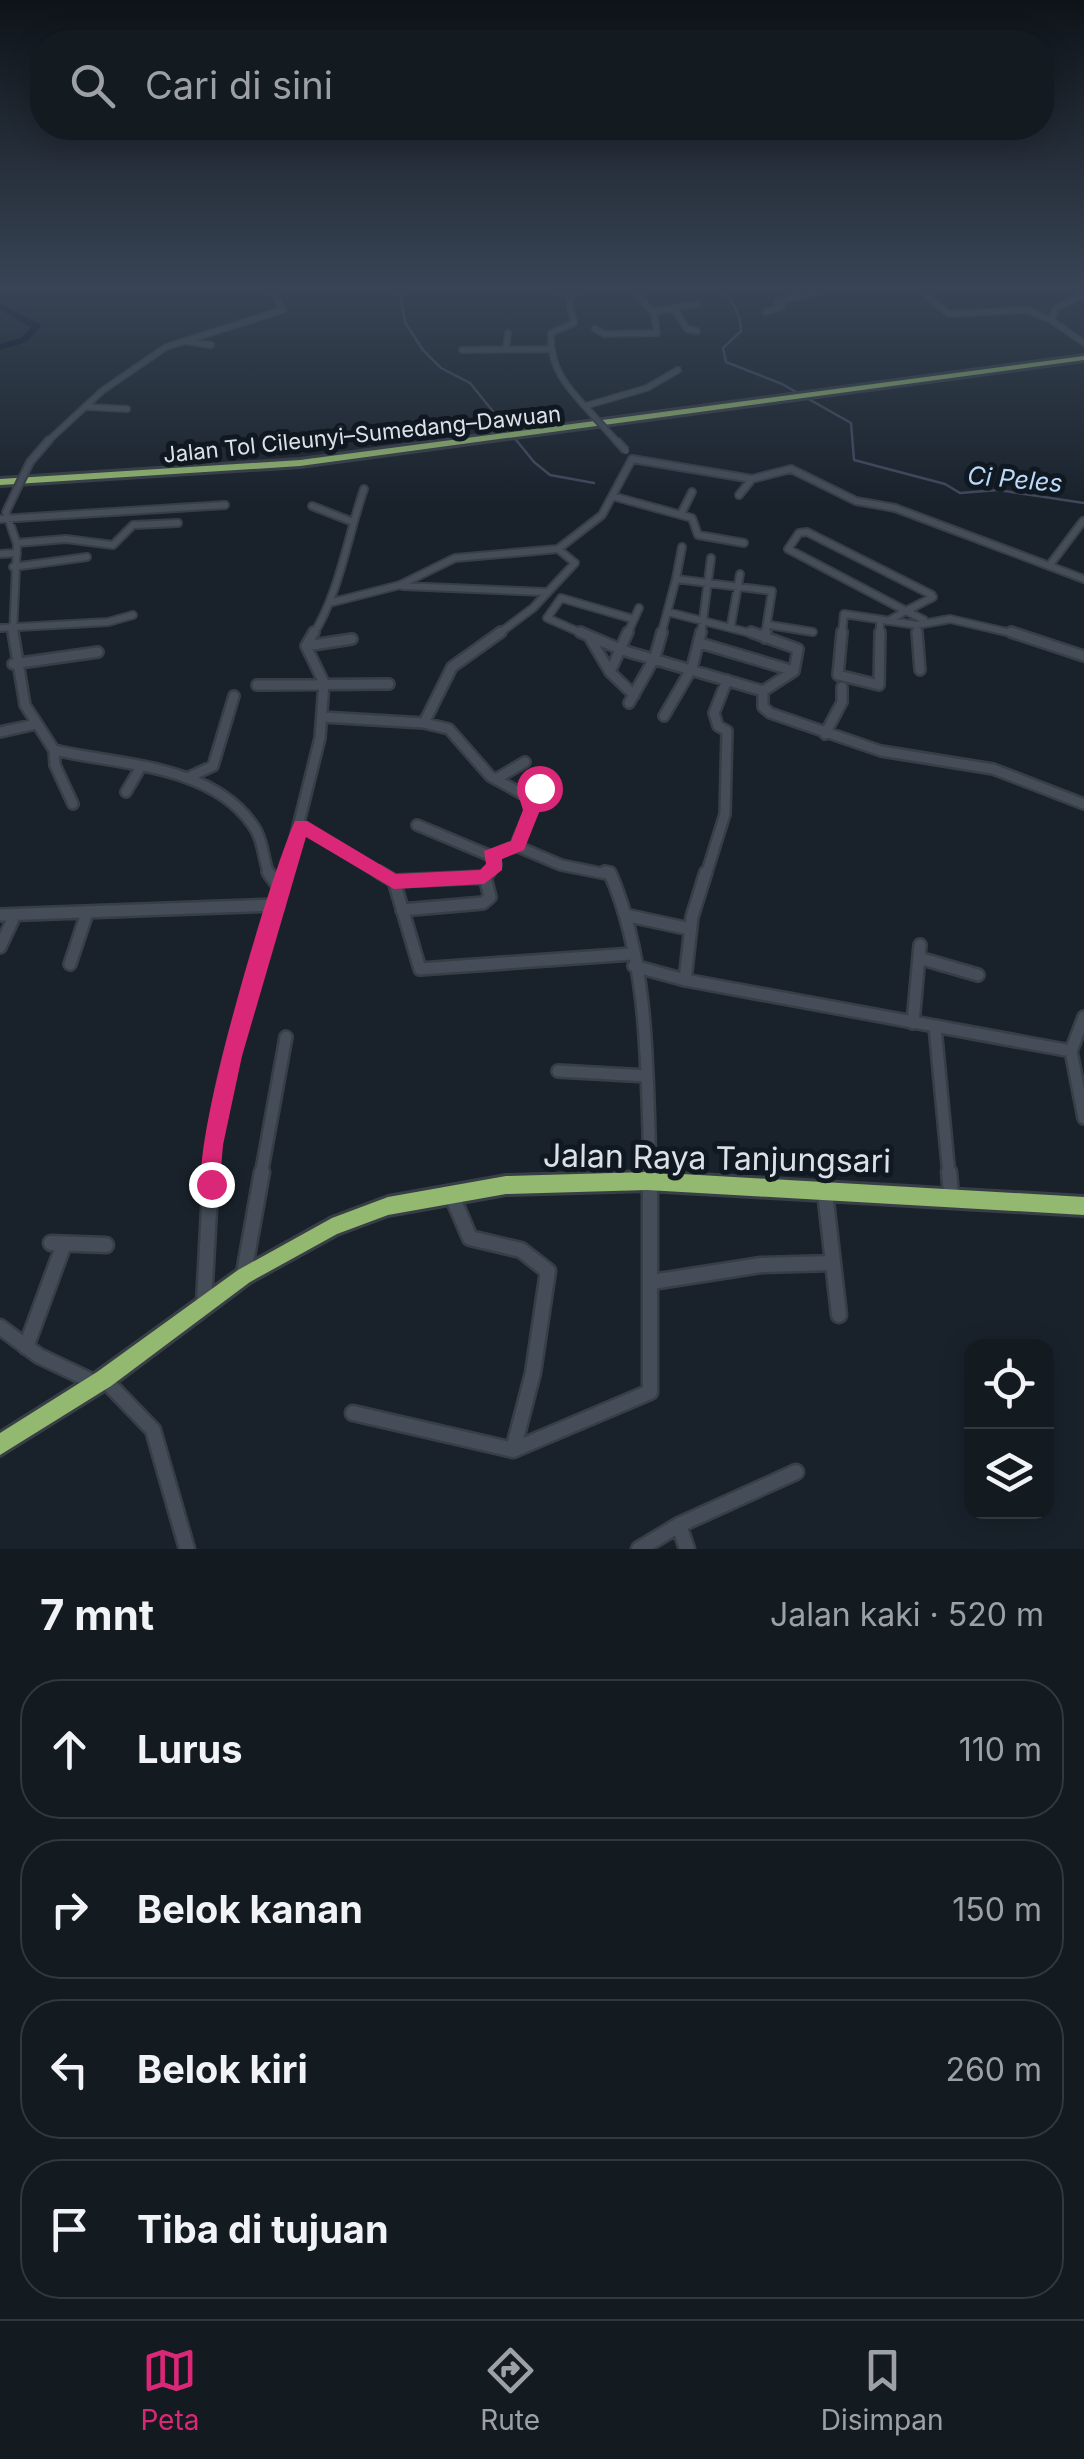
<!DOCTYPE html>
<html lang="id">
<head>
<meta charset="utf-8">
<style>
	:root { --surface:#131a20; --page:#20272d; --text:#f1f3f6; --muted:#9da1a5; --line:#32383e; --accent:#db2777 }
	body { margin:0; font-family:Inter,sans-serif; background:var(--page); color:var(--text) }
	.controls { position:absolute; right:30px; bottom:30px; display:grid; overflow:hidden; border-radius:20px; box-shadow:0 5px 25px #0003 }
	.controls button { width:90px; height:90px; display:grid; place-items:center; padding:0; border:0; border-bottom:2px solid var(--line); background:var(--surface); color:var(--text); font:50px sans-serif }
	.stop { position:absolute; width:30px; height:30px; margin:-22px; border:8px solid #db2777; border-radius:50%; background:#fff }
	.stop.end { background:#db2777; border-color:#fff; box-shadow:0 2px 10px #0008 }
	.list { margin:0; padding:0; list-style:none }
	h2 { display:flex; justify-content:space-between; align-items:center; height:130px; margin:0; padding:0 40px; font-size:42px }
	h2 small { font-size:32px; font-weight:400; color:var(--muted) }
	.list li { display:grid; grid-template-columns:65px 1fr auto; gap:30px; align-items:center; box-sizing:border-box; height:140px; margin:0 20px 20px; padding:0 20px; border:2px solid var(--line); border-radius:40px }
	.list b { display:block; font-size:38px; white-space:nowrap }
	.list em { font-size:32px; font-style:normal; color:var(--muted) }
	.icon { flex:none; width:55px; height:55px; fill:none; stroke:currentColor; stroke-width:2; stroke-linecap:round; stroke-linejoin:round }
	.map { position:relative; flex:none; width:1084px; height:1549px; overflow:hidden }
	.search { position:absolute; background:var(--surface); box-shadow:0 5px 25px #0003; left:30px; right:30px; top:30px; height:110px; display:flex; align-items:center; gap:25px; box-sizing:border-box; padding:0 35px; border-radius:40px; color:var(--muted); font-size:38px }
	.sheet { height:770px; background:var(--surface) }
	nav { display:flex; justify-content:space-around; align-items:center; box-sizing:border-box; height:140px; border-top:2px solid var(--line); background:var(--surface); font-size:28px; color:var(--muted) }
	nav a { display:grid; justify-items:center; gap:5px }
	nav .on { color:var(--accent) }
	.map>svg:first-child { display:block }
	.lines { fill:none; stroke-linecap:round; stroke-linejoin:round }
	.stream { stroke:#42485c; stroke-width:2.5 }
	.river { fill:#000720; fill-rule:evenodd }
	.minor-far4-casing { stroke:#383e46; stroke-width:8 }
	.minor-far3-casing { stroke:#383e46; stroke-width:10 }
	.minor-far2-casing { stroke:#383e46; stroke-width:14 }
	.minor-far1-casing { stroke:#383e46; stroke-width:16 }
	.minor-casing { stroke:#383e46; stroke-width:19 }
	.highway-casing { stroke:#383e46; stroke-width:6 }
	.minor-far4 { stroke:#444d58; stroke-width:5 }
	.minor-far3 { stroke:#444d58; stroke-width:6 }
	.minor-far2 { stroke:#444d58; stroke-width:9 }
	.minor-far1 { stroke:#444d58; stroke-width:11 }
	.minor { stroke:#444d58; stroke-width:14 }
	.highway { fill:#93b86f; fill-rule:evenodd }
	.minor-bridge-far1-casing { stroke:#383e46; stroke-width:8; stroke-linecap:butt }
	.minor-bridge-casing { stroke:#383e46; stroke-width:10; stroke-linecap:butt }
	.minor-bridge-far1 { stroke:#444d58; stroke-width:5 }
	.minor-bridge { stroke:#444d58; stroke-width:6 }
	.route { fill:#db2777 }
	.labels { text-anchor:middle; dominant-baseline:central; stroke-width:10; stroke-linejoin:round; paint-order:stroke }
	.far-street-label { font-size:22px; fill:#dbe1e7; stroke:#101821 }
	.far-water-label { font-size:25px; font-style:italic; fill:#bbd9f9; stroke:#101821 }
	.near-street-label { font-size:32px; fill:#dbe1e7; stroke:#101821 }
</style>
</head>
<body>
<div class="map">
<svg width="1084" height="1549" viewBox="0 0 1084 1549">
	<rect width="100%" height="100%" fill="#19222b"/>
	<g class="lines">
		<path class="stream" d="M717 288C733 299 740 312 741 331L723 348 726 362 782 384 851 423 854 460 945 484 960 493 998 490 1084 503
			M400 292 405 322 423 350 441 368 470 383 534 462 550 475 594 483"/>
		<path class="river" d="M0 304 40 324 41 326 27 342 0 350V344L21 338 31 327 0 310Z"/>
		<defs>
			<path id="minor-far4" d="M552 288 570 297
				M576 288 569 303 574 323 551 333C549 369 568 388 591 413
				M790 288 803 297
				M918 288 948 314 1027 310 1051 320
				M1079 288 1080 296 1056 308 1051 320 1084 343
				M674 309 687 329 697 331
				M654 312 697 304
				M766 312 782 307 777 302 832 288
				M595 329 604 334 657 333 654 314 633 288
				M184 341 211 345
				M506 349 508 333
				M462 350 550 349
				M585 406 647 388 678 370
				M88 407 127 409
				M46 443 102 391 166 347 283 310 272 288"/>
			<path id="minor-far3" d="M632 459 752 479 791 469 856 501 895 508 1084 579
				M30 462 49 440
				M739 495 752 479
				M612 496 692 518 698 535 744 543
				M312 506 353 522
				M6 512 17 544 13 635
				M681 514 692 492
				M0 519 225 505
				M807 532 932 595 933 597 906 611 788 549 799 533Z
				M17 543 66 539 113 545 133 525 178 523
				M0 554 17 553
				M1049 566 1083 521
				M13 567 87 557
				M676 579 682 547
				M403 586 545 592
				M333 602 400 585 455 558 558 549 602 515 632 459
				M906 611 924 620
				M668 612 758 635
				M888 621 906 611
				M731 625 740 574
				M769 625 813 632
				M917 625 918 635
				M0 628 108 622 133 615
				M313 635C340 591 347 538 364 489
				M497 635 533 608 575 563 558 549
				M586 635 547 618 561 598 633 619
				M627 635 639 608
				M661 635 676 579 772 591 765 635
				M701 635 711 558
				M842 635 844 614 917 625 950 619 1020 635
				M880 635V620"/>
			<path id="minor-far2" d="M13 632 25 705 54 750C118 765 210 764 252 824 263 838 263 858 269 875
				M580 632 622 650 763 691V707L770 713 881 751 993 769 1084 804
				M751 632 798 649 794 671 763 691
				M842 632 838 675 879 685 880 632
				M917 632 920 670
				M1011 632 1084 656
				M590 638 610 672 634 695
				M765 638 766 632
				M700 643 794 671
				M306 646 352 639
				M13 664 98 652
				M610 672 628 632
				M257 685 389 684
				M629 703 655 657 662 632
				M664 716 692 668 701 632
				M323 717 424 723 449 729 490 776 528 797 531 810 518 840 521 848 561 865 611 875
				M424 723 452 667 501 632
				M0 732 32 725
				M825 734 842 702V687
				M54 750 55 765 73 804
				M187 778 213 766 234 696
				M496 779 525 762
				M126 792 139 770
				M528 797 549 780
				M301 825 383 875
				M417 825 491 856
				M286 875 320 738 324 683 306 646 314 632
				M487 875 496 865 491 856 518 845
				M706 875 725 814 727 731 718 726 714 713 727 680"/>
			<path id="minor-far1" d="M268 872 282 891
				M379 872 394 881 420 969 632 954
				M605 872 610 873C650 965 647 1076 650 1175
				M394 881 485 877 489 872
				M402 910 483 903 490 897 485 877
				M0 915 278 905
				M625 915 690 929
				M0 947 15 915
				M919 958 978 975
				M70 964 87 913
				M634 966 685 980 1071 1051
				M685 980 692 917 706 872
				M1084 1017 1071 1051 1084 1118
				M913 1023 920 945
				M935 1027 949 1175
				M558 1071 647 1076
				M210 1175C216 1076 257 967 286 872
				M261 1175 286 1037"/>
			<path id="minor" d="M949 1172 951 1195
				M825 1192 839 1315
				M51 1243 106 1245
				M244 1273 262 1172
				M652 1282 761 1265 833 1263
				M204 1303 211 1172
				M0 1327 39 1356 96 1383
				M26 1347 64 1244
				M104 1379 153 1430 187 1549
				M353 1413 513 1450 533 1373 548 1271 521 1250 470 1238 452 1196
				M513 1450 650 1392V1172
				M679 1525 687 1549
				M639 1549 679 1525 796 1472"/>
			<path id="highway" d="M1084 356V360L300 466 0 485V479L300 460Z
				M647 1172 1084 1197V1215L647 1190 506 1194 388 1215 337 1234 250 1282 111 1386 0 1455V1433L97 1372 238 1270 332 1218 388 1197 506 1176Z"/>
		</defs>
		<use href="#minor-far4" class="minor-far4-casing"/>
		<use href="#minor-far3" class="minor-far3-casing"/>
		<use href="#minor-far2" class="minor-far2-casing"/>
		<use href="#minor-far1" class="minor-far1-casing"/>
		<use href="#minor" class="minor-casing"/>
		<use href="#highway" class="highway-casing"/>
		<use href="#minor-far4" class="minor-far4"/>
		<use href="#minor-far3" class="minor-far3"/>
		<use href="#minor-far2" class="minor-far2"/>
		<use href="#minor-far1" class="minor-far1"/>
		<use href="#minor" class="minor"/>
		<use href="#highway" class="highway"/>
		<defs>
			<path id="minor-bridge-far1" d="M591 413 618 443"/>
			<path id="minor-bridge" d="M616 440 626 451
				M6 512 30 462"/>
		</defs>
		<use href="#minor-bridge-far1" class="minor-bridge-far1-casing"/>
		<use href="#minor-bridge" class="minor-bridge-casing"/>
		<use href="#minor-bridge-far1" class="minor-bridge-far1"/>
		<use href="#minor-bridge" class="minor-bridge"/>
	</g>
	<linearGradient id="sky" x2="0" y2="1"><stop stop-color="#0e1318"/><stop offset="0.57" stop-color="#384455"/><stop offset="1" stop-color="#384455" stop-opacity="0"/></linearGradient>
	<rect width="1084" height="505" fill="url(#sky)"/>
	<path class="route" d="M539 782 547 788 536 799 540 810 524 850 502 859V870L484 884 394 889 306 837 242 1056 223 1145 219 1192H203C187 1152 272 870 295 821H307L396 874 480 870 486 864 484 851 511 841 523 810 519 797Z"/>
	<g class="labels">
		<g class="far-street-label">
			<text transform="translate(362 434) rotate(-6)">Jalan Tol Cileunyi–Sumedang–Dawuan</text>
		</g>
		<g class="far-water-label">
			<text transform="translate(1015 479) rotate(5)">Ci Peles</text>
		</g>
		<g class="near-street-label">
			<text transform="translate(717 1158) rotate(1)">Jalan Raya Tanjungsari</text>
		</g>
	</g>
</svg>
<div class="controls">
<button><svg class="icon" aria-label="locate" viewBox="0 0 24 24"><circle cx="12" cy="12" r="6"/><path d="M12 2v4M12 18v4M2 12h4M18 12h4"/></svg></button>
<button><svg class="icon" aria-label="layers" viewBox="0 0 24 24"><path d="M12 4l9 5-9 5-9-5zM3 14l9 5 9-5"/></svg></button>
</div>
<div class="stop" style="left:539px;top:788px"></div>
<div class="stop end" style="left:211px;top:1184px"></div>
<div class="search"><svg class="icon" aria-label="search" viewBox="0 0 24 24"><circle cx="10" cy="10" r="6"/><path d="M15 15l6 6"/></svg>Cari di sini</div>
</div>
<section class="sheet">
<h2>7 mnt<small>Jalan kaki · 520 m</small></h2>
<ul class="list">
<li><svg class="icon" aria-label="ahead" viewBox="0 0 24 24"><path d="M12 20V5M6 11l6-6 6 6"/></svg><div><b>Lurus</b></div><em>110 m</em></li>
<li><svg class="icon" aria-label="right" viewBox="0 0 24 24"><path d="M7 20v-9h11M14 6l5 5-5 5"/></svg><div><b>Belok kanan</b></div><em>150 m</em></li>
<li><svg class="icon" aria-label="left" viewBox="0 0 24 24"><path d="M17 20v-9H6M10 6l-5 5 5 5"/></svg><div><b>Belok kiri</b></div><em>260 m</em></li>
<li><svg class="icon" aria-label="arrive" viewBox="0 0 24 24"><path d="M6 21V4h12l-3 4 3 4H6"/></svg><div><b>Tiba di tujuan</b></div></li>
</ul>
</section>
<nav>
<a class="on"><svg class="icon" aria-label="map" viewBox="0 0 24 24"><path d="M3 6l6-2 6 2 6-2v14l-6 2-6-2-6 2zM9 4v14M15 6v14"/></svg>Peta</a>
<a><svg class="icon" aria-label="directions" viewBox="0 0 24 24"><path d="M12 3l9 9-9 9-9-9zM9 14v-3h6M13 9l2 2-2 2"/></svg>Rute</a>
<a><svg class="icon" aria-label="saved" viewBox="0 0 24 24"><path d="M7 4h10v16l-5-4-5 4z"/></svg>Disimpan</a>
</nav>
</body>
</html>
